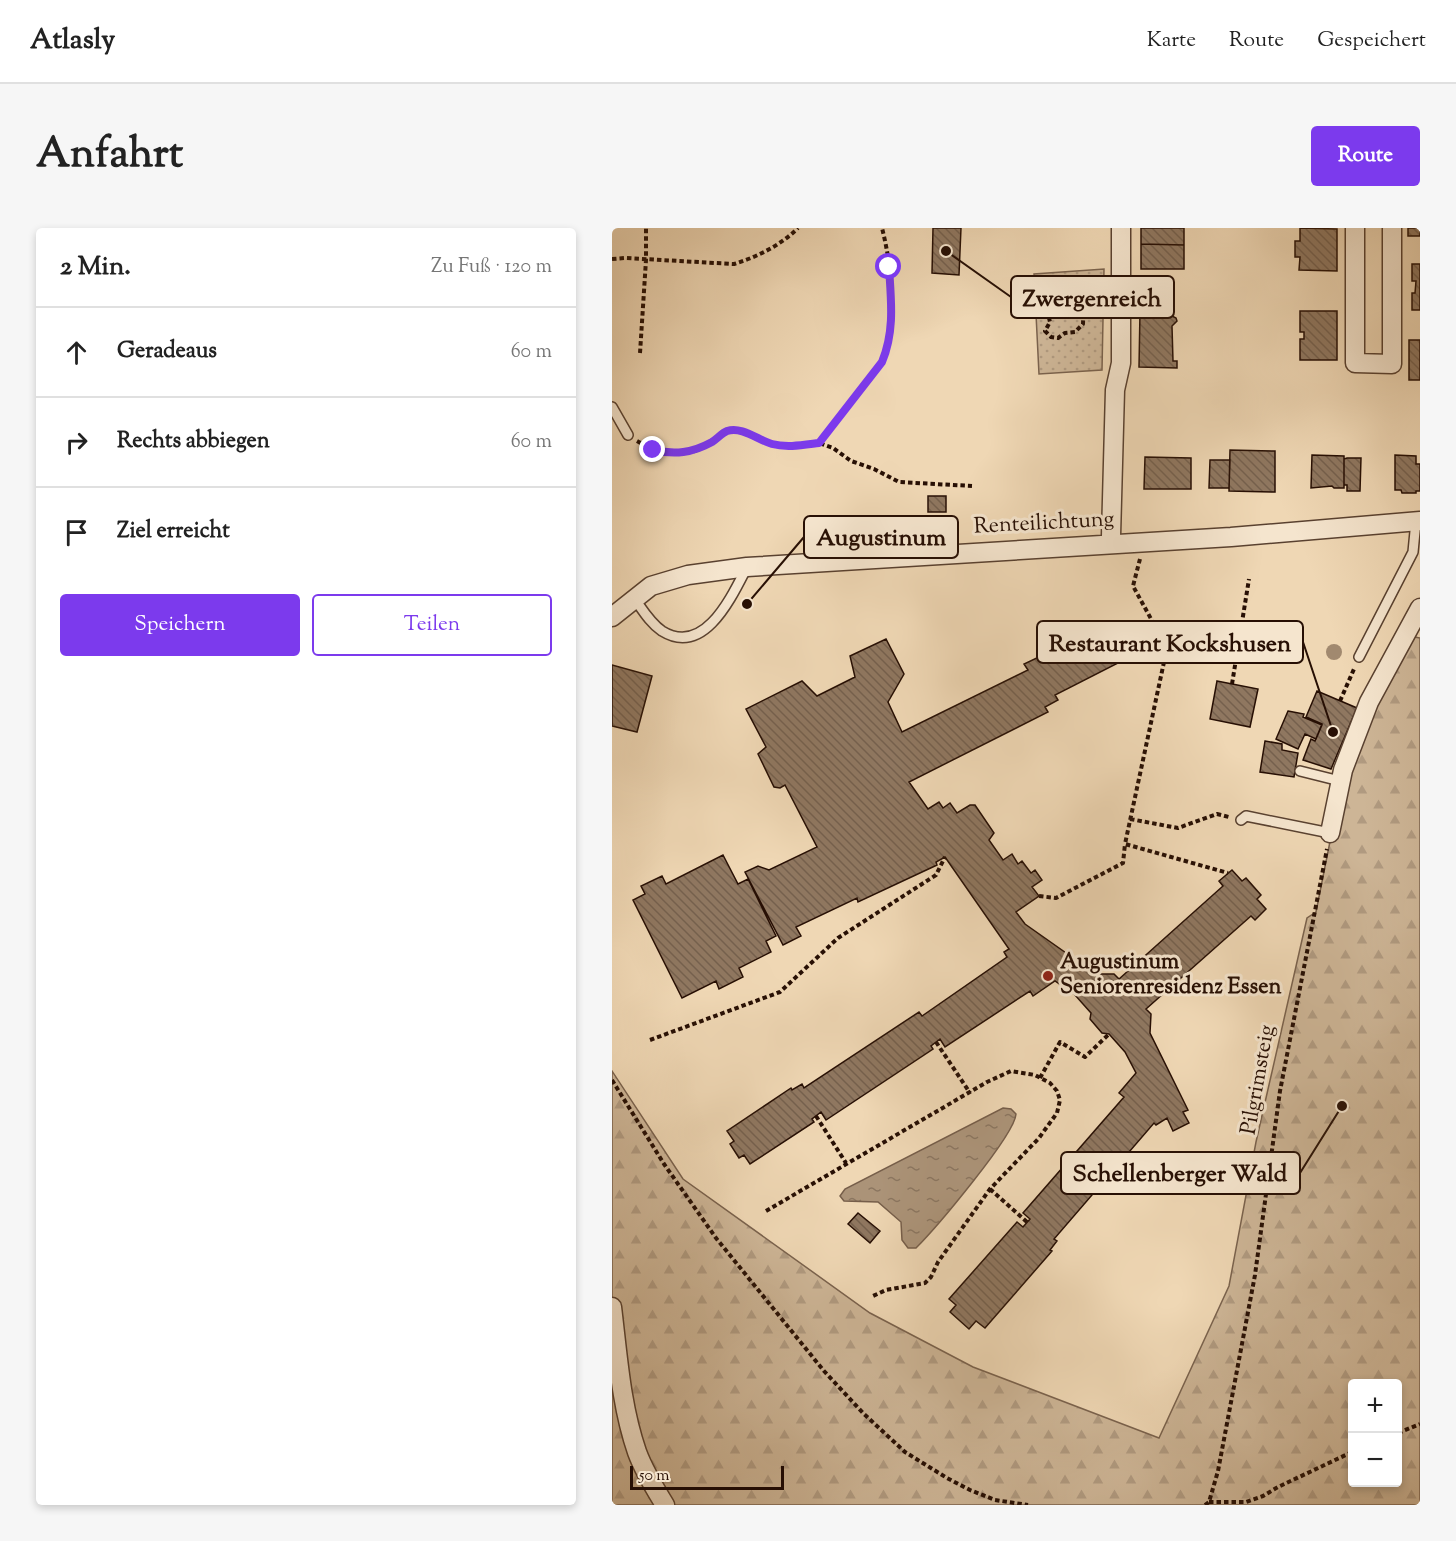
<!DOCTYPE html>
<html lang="de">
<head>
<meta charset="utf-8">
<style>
	:root { --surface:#fff; --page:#f6f6f6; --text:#222; --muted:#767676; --line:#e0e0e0; --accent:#7c3aed }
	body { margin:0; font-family:"Sorts Mill Goudy",serif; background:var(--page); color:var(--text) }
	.controls { position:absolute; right:18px; bottom:18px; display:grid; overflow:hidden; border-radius:6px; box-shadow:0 3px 9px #0003 }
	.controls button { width:54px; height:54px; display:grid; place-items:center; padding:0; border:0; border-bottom:2px solid var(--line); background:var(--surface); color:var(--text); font:30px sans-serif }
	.scale { position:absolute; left:18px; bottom:15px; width:154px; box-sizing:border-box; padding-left:6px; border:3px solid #270f04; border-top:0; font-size:16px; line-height:21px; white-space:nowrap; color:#270f04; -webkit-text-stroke:4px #f5e5ce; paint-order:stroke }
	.stop { position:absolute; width:18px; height:18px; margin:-14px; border:4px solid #7c3aed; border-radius:50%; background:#fff }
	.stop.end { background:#7c3aed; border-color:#fff; box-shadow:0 2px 6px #0008 }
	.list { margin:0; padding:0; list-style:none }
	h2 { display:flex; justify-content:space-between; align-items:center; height:78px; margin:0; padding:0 24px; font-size:26px }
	h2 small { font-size:20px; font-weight:400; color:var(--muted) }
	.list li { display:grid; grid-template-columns:39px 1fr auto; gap:18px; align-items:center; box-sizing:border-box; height:90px; padding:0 24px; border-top:2px solid var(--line) }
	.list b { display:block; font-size:22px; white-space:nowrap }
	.list em { font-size:20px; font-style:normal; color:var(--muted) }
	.actions { display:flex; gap:12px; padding:18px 24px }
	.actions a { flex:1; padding:14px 0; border:2px solid var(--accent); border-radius:6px; text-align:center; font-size:21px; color:var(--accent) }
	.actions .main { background:var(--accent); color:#fff }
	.icon { flex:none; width:33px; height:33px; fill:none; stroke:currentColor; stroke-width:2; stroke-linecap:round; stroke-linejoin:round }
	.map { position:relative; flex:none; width:808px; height:1277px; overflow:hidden; border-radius:6px }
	header { display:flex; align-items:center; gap:36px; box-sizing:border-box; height:84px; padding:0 30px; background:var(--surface); border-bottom:2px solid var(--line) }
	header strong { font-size:28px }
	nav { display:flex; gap:33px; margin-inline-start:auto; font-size:21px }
	.intro { display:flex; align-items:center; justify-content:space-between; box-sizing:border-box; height:144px; padding:0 36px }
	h1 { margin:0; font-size:42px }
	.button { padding:15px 27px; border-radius:6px; background:var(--accent); color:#fff; font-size:21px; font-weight:700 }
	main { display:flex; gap:36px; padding:0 36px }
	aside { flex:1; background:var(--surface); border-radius:6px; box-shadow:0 3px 9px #0003 }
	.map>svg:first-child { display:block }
	.grass { fill:url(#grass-dots); stroke:#7a624d; stroke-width:1.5 }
	.forest { fill:url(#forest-firs); stroke:#7a624d; stroke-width:1.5; fill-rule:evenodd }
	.water { fill:url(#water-ripples); stroke:#765e4a; stroke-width:1.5 }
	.building { fill:url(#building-back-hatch); stroke:#270f04; stroke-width:1.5 }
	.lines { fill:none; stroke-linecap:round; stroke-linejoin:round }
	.service-casing { stroke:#594130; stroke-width:12 }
	.minor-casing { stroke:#594130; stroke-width:21 }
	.path { stroke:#270f04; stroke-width:4; stroke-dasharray:4.5 3; stroke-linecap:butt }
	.service { stroke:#f5e5ce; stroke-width:9 }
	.minor { stroke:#f5e5ce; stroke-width:18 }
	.tree { fill:#a1896f }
	.route { stroke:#7c3aed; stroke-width:8 }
	.poi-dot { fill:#8f2418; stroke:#f5e5ce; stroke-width:2 }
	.labels { text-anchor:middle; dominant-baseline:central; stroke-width:6; stroke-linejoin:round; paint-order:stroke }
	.street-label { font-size:22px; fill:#270f04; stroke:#f5e5ce }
	.poi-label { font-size:22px; font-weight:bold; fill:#270f04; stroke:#f5e5ce; text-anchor:start }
	.leader { fill:none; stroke:#270f04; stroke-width:2 }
	.callout-dot { fill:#270f04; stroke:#f5e5ce; stroke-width:2 }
	.callout { fill:#f5e5ce; stroke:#270f04; stroke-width:2 }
	.callout-label { font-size:24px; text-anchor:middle; font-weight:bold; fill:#270f04 }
</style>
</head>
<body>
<header>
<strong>Atlasly</strong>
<nav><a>Karte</a><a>Route</a><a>Gespeichert</a></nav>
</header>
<div class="intro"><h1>Anfahrt</h1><a class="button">Route</a></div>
<main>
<aside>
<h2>2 Min.<small>Zu Fuß · 120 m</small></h2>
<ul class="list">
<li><svg class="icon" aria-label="ahead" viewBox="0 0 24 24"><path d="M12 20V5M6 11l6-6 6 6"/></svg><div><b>Geradeaus</b></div><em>60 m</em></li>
<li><svg class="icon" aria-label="right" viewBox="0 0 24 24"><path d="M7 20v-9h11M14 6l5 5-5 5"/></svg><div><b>Rechts abbiegen</b></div><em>60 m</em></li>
<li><svg class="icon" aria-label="arrive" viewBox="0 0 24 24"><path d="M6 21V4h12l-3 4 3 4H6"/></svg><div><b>Ziel erreicht</b></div></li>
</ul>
<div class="actions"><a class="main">Speichern</a><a>Teilen</a></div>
</aside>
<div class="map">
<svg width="808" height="1277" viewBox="0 0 808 1277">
	<defs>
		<pattern id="grass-dots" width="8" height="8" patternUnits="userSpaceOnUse" patternTransform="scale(1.5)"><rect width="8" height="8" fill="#cdb596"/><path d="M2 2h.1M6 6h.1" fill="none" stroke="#b09a80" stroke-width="1.8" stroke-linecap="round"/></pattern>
		<pattern id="forest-firs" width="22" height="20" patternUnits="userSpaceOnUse" patternTransform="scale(1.5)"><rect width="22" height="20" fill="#cdb596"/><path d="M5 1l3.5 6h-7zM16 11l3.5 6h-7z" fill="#b09a80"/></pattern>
		<pattern id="water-ripples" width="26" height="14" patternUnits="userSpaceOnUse" patternTransform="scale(1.5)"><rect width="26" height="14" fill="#ab9378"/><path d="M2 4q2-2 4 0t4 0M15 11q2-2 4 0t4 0" fill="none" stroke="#8b7660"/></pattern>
		<pattern id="building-back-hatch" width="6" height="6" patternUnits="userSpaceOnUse" patternTransform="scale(1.5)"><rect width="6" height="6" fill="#8f7760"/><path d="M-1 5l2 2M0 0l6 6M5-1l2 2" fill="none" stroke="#75604d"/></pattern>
	</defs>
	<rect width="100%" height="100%" fill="#efd7b4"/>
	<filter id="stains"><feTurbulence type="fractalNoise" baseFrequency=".00333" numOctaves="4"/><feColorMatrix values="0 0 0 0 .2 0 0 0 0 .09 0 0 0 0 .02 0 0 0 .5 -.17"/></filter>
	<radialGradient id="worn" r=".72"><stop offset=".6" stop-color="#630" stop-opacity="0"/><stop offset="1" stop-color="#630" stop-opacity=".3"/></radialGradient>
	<path class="grass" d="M492 41 490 142 427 146 422 46Z"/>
	<path class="forest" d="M797 408 808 410V1277H0V843L71 951 258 1085 361 1139 547 1210 617 1058 644 914 695 690 704 684 732 543ZM740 1156H786V1254H740Z"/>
	<path class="water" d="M391 880 399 881 404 886C403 907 323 1001 304 1020H296L290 1012 289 994 266 974 232 973 228 968 233 961Z"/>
	<path class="building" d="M321 0H349L347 47 320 45Z
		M529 0H572V17L529 16Z
		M688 0 725 1V43L687 42 688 29H683V13H688Z
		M796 0H808V8H796Z
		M529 16 572 17V41H529Z
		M800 36H808V82H800V65H803L804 53H800Z
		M528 83H560V88L564 90 565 93 560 98 561 133H565V140L527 139Z
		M688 83H725V132H688V111H692V104H688Z
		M797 112H808V152H797Z
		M618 222 663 223V264L617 263Z
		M700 227 732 228V260H722L720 258 699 260Z
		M783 227 804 228V236H808V263H804V265H790L789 262H783Z
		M533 229 579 230V261H532Z
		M735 230H749L748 263H735V257H732V231Z
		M598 232H618L617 260H597Z
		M316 268H334V284H316Z
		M492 398 510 433 443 467 446 472 433 479 436 484 297 554 316 581 327 574 331 580 338 575 345 585 358 577H363L382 605 377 612 391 632 400 626 406 636 410 633 419 645 423 642 430 652 420 659 427 668 404 684 413 696 484 746H502L507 751 611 658 607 653 620 642 630 653 634 650 649 667 645 671 654 681 643 692 639 688 534 781 539 786 538 805 576 882 571 884 577 895 561 903 555 890 544 897 542 895 442 1011 445 1013 438 1022 440 1023 373 1100 364 1093 357 1101 338 1084 344 1077 337 1071 405 994 411 999 418 991 411 985 512 869 507 865 524 845 513 824 497 806 490 805 478 791 479 785 463 767 443 753 421 768 418 763 333 819 328 811 319 818 321 821 214 892 209 884 200 891 202 894 138 936 132 927 127 930 118 916 122 913 115 903 179 860 180 862 190 856 192 860 307 784 310 788 395 729 392 724 397 721 333 629 324 634 325 637 246 674 245 670 184 699 189 708 171 717 133 644 146 638 157 642 205 619 173 557 168 560 162 559 146 526 154 519 134 481 190 453 205 468 243 449 238 428 274 411 292 446 276 474 290 504 416 442 412 436Z
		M0 437 40 448 25 504 0 498Z
		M605 453 646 461 638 499 598 491Z
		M705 463 745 480 719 541 691 532 699 511 703 513 710 496 694 489Z
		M676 483 692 486 691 489 710 497 704 511 693 506 686 521 664 511Z
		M653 513 670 516V522L686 525 682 549 648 544Z
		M111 627 126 656 136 651 164 708 154 713 159 724 127 740 131 749 107 761 104 753 70 770 21 672 33 666 29 658 50 648 54 656Z
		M246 985 268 1003 258 1015 236 996Z"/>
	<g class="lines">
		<defs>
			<path id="service" d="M0 179 16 207
				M22 370C30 381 38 395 50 403 92 429 119 370 135 339
				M747 429 801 324 804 293
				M688 543 728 553
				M629 592 634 588 718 605"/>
			<path id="minor" d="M743 0V135L780 136V0
				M501 316 499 308 503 162 509 135V0
				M0 389 39 358 76 347 135 339 619 309 808 293
				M718 605 731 542 757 474 808 380
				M0 1079C6 1128 9 1178 25 1224 32 1243 43 1261 53 1277"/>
		</defs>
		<use href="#service" class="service-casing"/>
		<use href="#minor" class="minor-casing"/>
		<path class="path" d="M0 31 13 30 122 36C145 29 169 17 186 0
			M443 59 435 60 434 78 438 94 433 103 439 109 446 110 453 105 463 104 471 96 472 62 491 61
			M28 125 34 32V0
			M25 213 41 222 68 226 83 223 103 213 115 203 122 202 131 204 160 216 187 218 207 215 221 220 239 233 262 241 287 254 360 258
			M207 215 270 134C286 96 280 39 270 0
			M528 331 521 358 555 420 513 616 616 645
			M620 456 637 351
			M728 473 742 441
			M518 591 566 600 605 586 617 589
			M427 668 444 670 511 635 513 616
			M38 812 168 764 226 710 324 647 333 629
			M324 814 358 865
			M428 850 448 814 473 829 497 806
			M0 852 52 936 104 1010 212 1143 252 1186 293 1224 335 1250 358 1262 383 1272 416 1277
			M204 888 234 935
			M378 961 415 994
			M154 983 375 854 399 843 423 847 438 855 445 863 448 872 445 885 427 910 378 961 326 1034 319 1049 313 1055 274 1062 261 1068
			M786 1205 808 1196
			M597 1274H634L651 1268 666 1259 740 1224
			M593 1277 597 1274 606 1243 643 1047 668 863 715 621"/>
		<use href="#service" class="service"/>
		<use href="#minor" class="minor"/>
	</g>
	<circle class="tree" cx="722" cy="424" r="8"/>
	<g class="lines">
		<path class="route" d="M41 222C63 227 80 225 100 214 105 211 110 205 115 203 130 198 146 212 160 216 175 220 191 217 207 215L270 134C283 103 279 72 277 39"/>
	</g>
	<circle class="poi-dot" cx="436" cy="748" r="6"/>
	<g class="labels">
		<g class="street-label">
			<text transform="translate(432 296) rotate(-3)">Renteilichtung</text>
			<text transform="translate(647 852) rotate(-80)">Pilgrimsteig</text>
		</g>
		<g class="poi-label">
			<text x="448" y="735">Augustinum<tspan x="448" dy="25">Seniorenresidenz Essen</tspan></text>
		</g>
	</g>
	<path class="leader" d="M334 23L399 69M135 376L192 309M721 504L691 414M730 878L688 945"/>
	<g class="callout-dot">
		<circle cx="334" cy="23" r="6"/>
		<circle cx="135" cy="376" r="6"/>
		<circle cx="721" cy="504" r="6"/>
		<circle cx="730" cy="878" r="6"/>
	</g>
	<g class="callout">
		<rect x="399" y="48" width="163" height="42" rx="6"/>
		<rect x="192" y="288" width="154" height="42" rx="6"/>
		<rect x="425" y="393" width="266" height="42" rx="6"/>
		<rect x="449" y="924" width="239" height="42" rx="6"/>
	</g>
	<g class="callout-label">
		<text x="480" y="78">Zwergenreich</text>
		<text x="269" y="317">Augustinum</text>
		<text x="558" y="423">Restaurant Kockshusen</text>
		<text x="568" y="953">Schellenberger Wald</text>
	</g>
	<rect width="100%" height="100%" filter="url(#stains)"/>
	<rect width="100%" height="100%" fill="url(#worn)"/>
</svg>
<div class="controls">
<button>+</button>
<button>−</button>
</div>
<div class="scale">50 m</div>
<div class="stop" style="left:277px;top:39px"></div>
<div class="stop end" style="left:41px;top:222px"></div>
</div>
</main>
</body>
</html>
